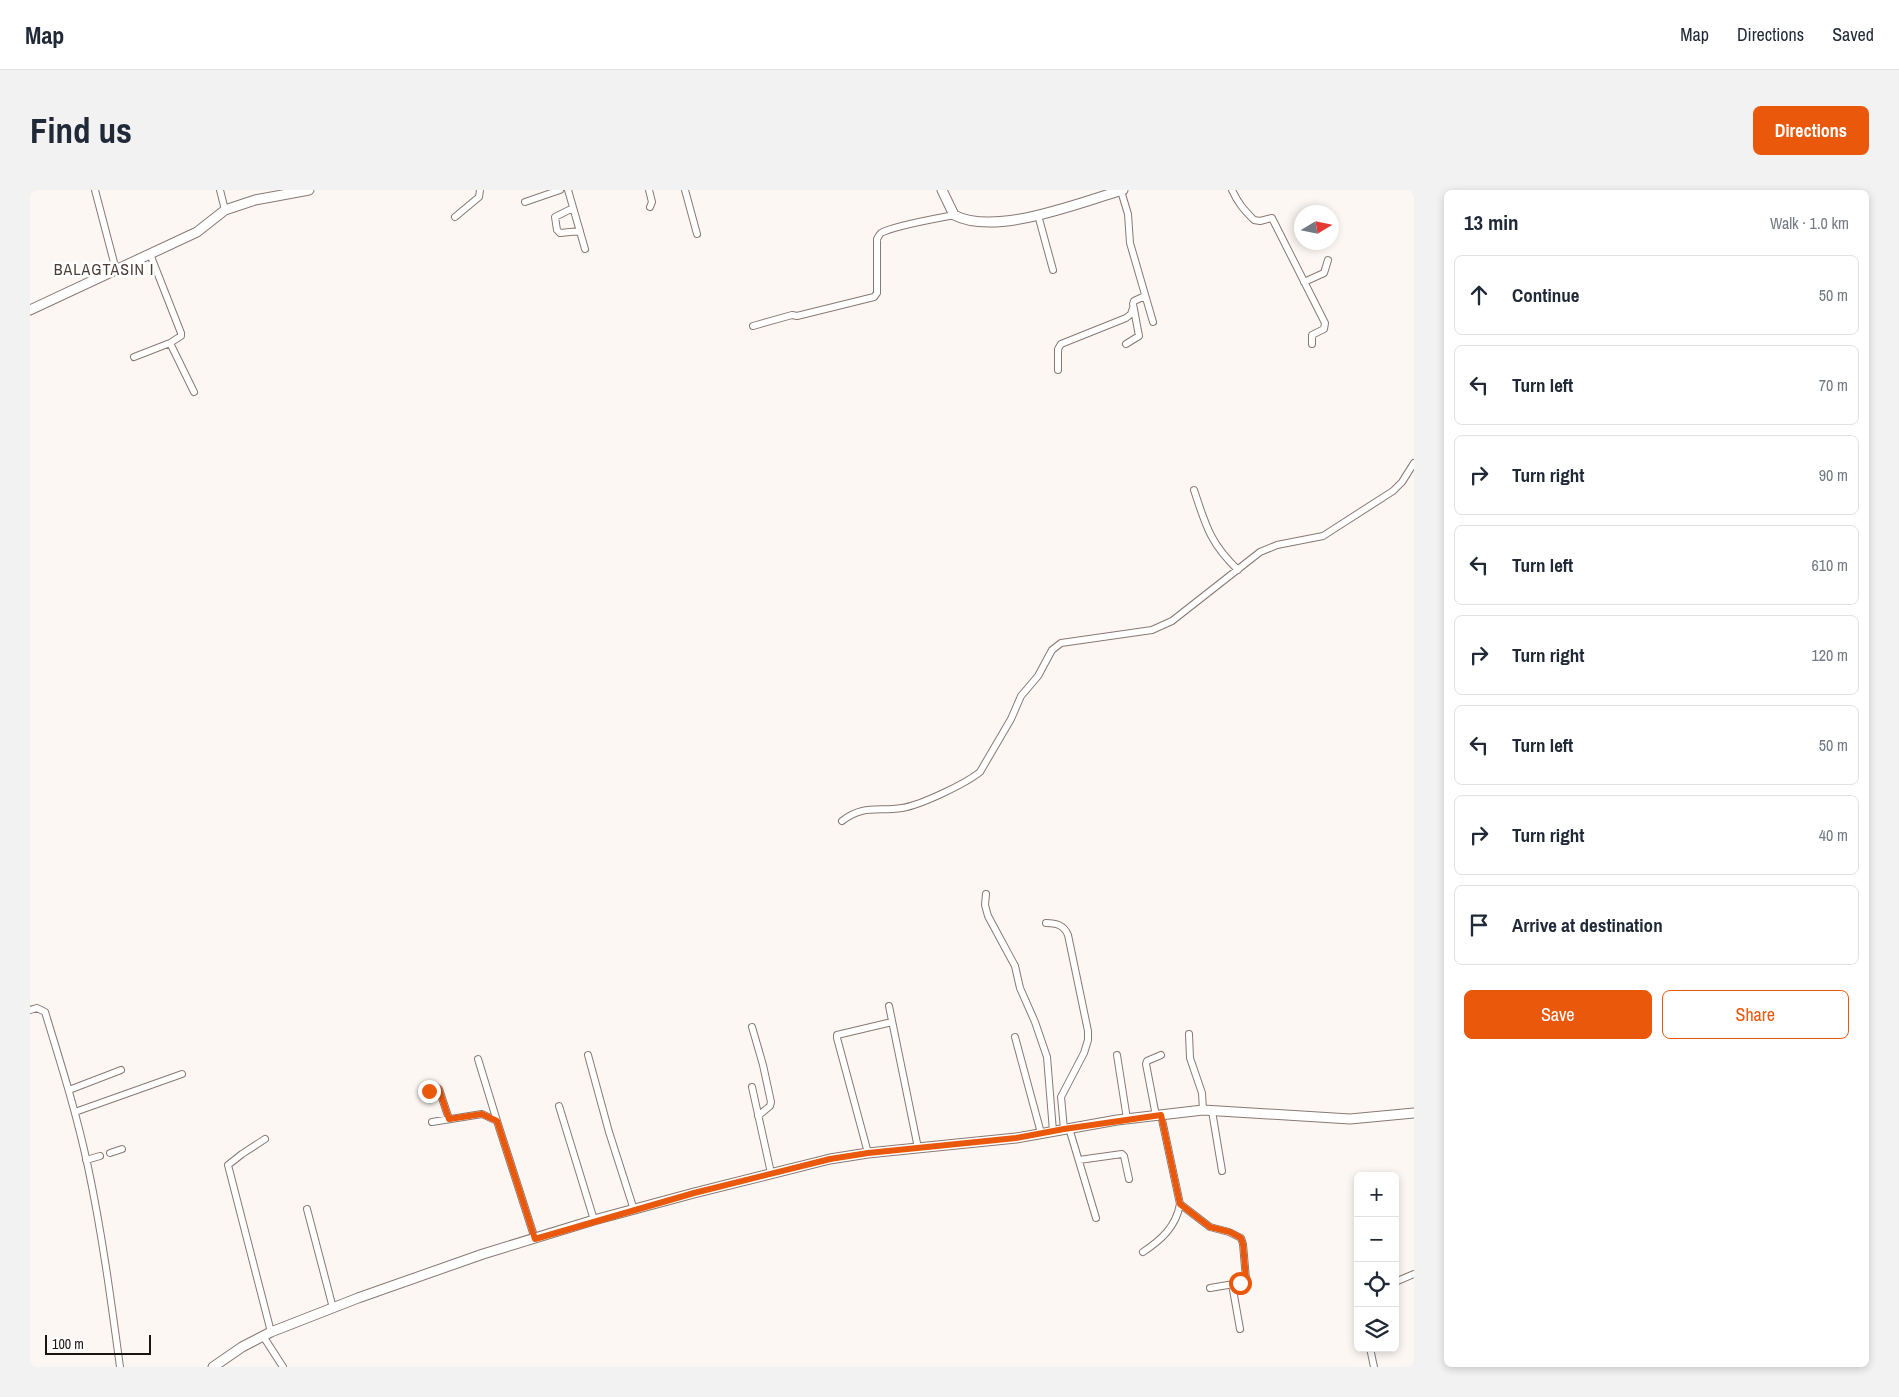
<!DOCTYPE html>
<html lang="en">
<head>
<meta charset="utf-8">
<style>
	:root { --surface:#fff; --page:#f2f2f3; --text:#1f2937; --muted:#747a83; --line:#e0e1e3; --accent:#ea580c }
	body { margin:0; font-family:"Archivo Narrow",sans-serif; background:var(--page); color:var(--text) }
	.controls { position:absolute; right:15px; bottom:15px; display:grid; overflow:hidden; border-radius:8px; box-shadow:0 2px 8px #0003 }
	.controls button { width:45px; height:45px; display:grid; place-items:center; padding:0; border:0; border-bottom:1px solid var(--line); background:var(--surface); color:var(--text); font:25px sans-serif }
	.compass { position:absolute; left:1264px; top:15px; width:45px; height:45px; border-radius:50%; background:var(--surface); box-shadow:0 2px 8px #0003; rotate:80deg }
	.scale { position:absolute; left:15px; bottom:12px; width:106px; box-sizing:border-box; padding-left:5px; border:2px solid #1a1412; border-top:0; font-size:14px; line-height:18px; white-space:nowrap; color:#1a1412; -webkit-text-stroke:4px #fff; paint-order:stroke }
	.stop { position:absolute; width:15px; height:15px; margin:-11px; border:4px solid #ea580c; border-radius:50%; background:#fff }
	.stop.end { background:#ea580c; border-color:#fff; box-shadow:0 1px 5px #0008 }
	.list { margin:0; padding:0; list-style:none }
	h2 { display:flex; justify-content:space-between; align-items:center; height:65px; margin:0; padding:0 20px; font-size:21px }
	h2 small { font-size:16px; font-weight:400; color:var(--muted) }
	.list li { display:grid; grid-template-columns:32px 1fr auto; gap:15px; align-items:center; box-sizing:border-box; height:80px; margin:0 10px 10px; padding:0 10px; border:1px solid var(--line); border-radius:8px }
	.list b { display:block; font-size:19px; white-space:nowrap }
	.list em { font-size:16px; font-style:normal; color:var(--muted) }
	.actions { display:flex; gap:10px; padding:15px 20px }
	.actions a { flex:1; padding:11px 0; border:1px solid var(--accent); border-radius:8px; text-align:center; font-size:18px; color:var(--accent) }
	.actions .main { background:var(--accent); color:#fff }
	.icon { flex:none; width:28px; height:28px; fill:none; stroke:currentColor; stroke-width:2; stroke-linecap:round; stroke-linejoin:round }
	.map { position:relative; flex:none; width:1384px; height:1177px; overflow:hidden; border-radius:8px }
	header { display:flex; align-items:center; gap:30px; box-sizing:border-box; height:70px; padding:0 25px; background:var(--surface); border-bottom:1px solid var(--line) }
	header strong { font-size:24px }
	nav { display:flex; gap:28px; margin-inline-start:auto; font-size:18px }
	.intro { display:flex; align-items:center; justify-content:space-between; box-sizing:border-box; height:120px; padding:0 30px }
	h1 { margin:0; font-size:35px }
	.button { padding:12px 22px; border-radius:8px; background:var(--accent); color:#fff; font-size:18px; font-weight:700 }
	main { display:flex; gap:30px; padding:0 30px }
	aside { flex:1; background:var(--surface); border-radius:8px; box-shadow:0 2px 8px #0003 }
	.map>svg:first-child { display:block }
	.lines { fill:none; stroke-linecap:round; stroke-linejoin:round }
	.street-casing { stroke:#887972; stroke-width:8 }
	.secondary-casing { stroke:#887972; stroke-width:11 }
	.street { stroke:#fff; stroke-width:6 }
	.secondary { stroke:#fff; stroke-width:9 }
	.route { stroke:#ea580c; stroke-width:6 }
	.labels { text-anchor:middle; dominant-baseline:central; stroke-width:5; stroke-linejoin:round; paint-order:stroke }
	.quarter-label { font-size:16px; letter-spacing:1px; fill:#4b3e37; stroke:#fff }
</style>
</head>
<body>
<header>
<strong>Map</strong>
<nav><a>Map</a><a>Directions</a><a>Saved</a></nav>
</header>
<div class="intro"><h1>Find us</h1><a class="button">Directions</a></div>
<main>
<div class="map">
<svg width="1384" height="1177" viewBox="0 0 1384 1177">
	<rect width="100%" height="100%" fill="#fdf7f3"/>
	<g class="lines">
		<defs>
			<path id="street" d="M65 0 86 80
				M190 0 195 20
				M538 0 555 59
				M619 0 622 12 620 17
				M655 0 667 44
				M1202 0C1208 13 1214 20 1224 30L1230 31 1242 28 1295 133 1294 139 1282 145V154
				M1091 1 1098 24 1100 53 1123 132
				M495 12 530 0
				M543 18 525 27 527 40 530 43 550 41
				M1008 25 1023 80
				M425 27 449 7 450 0
				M120 64 151 143V146L140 153
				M1274 92 1294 83 1298 70
				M723 136 762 125 767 126 844 107 847 103V49C849 46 849 45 851 43 862 36 909 28 924 25
				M1096 154 1109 146 1103 114 1104 111 1115 106
				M104 167 140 153 164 202
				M1028 180V159L1031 154 1096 128 1101 124 1103 118
				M1164 300C1176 336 1180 353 1208 380
				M812 631C834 614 848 622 872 618 891 615 935 594 950 582L981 529 991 506 1008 486 1022 460 1031 453 1122 440 1142 431 1230 362 1247 355 1293 346 1363 301 1372 292 1384 273
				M956 704 955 715 958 726 985 776 990 798 1005 832 1017 867 1023 941
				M1016 733C1026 733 1034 735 1038 745L1058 841V850L1054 863 1031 907 1034 939
				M859 816 888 958
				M0 820 7 818 15 822C31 874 47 925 58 977 72 1043 81 1110 90 1177
				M722 837 733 875 741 912 740 916 728 926
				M1159 844 1160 868 1172 903 1173 920
				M985 847 1011 943
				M558 865 579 942 604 1020
				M1087 865 1097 929
				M448 869 467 931
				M722 897 741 983
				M39 900 91 880
				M399 901 406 897 409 899 419 929
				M529 916 564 1030
				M1182 921 1192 981
				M45 922 152 884
				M1131 925 1150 1014 1180 1037 1199 1042 1211 1048 1213 1054 1216 1089 1210 1093 1180 1098
				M1126 926 1116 874 1117 871 1131 865
				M402 932 452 924 467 931 505 1049
				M1039 938 1066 1028
				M235 949 212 964 198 975 241 1142
				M80 963 92 959
				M838 963 807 848V845L862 832
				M56 970 70 966
				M1049 970 1092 964 1094 966 1099 989
				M277 1019 303 1118
				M1113 1062C1131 1050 1146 1037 1150 1014
				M1365 1092 1384 1084
				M1202 1094 1210 1139
				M233 1146 253 1177
				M1340 1158 1344 1177"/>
			<path id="secondary" d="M912 0 924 25C966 47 1050 12 1093 0
				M0 120 167 42 195 20 225 10 279 0
				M183 1177 212 1157 241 1142 328 1108 453 1064 564 1030 664 1003 800 969 838 963 986 948 1087 930 1173 920 1320 929 1384 923"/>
		</defs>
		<use href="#street" class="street-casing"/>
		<use href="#secondary" class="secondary-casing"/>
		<use href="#street" class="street"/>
		<use href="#secondary" class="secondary"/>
	</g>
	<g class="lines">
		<path class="route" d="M399 901 406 897 409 899 419 929 452 924 467 931 505 1049 664 1003 800 969 838 963 986 948 1034 939 1131 925 1150 1014 1180 1037 1200 1042 1211 1048 1213 1054 1216 1089 1210 1093"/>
	</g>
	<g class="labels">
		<g class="quarter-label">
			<text x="74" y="79">BALAGTASIN I</text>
		</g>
	</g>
</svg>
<div class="controls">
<button>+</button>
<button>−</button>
<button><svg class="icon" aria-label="locate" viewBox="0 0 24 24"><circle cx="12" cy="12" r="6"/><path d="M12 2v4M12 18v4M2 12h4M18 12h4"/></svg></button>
<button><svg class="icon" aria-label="layers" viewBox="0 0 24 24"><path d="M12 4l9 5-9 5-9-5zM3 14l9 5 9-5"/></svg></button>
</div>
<svg class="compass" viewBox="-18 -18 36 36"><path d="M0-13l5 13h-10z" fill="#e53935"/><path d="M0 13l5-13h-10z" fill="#747a83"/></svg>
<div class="scale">100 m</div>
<div class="stop" style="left:1210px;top:1093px"></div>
<div class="stop end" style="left:399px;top:901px"></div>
</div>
<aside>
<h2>13 min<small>Walk · 1.0 km</small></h2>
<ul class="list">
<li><svg class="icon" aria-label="ahead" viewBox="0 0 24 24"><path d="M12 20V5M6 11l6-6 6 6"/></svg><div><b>Continue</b></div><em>50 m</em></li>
<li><svg class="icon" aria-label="left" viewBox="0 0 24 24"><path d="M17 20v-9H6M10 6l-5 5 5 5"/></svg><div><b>Turn left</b></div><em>70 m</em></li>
<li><svg class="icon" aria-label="right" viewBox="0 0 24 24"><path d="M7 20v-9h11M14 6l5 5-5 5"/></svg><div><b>Turn right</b></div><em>90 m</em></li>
<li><svg class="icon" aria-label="left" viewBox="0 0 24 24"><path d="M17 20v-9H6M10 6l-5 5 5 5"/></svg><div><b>Turn left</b></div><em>610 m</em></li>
<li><svg class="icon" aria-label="right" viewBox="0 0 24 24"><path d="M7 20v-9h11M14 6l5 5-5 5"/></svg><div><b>Turn right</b></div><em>120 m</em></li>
<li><svg class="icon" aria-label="left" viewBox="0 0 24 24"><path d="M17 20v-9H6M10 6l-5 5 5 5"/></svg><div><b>Turn left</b></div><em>50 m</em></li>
<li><svg class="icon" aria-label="right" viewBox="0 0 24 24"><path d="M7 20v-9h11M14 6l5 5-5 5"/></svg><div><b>Turn right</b></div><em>40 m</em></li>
<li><svg class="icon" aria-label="arrive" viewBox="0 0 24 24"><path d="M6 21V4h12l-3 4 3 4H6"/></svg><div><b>Arrive at destination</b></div></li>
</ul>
<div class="actions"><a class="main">Save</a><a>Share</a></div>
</aside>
</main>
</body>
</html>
